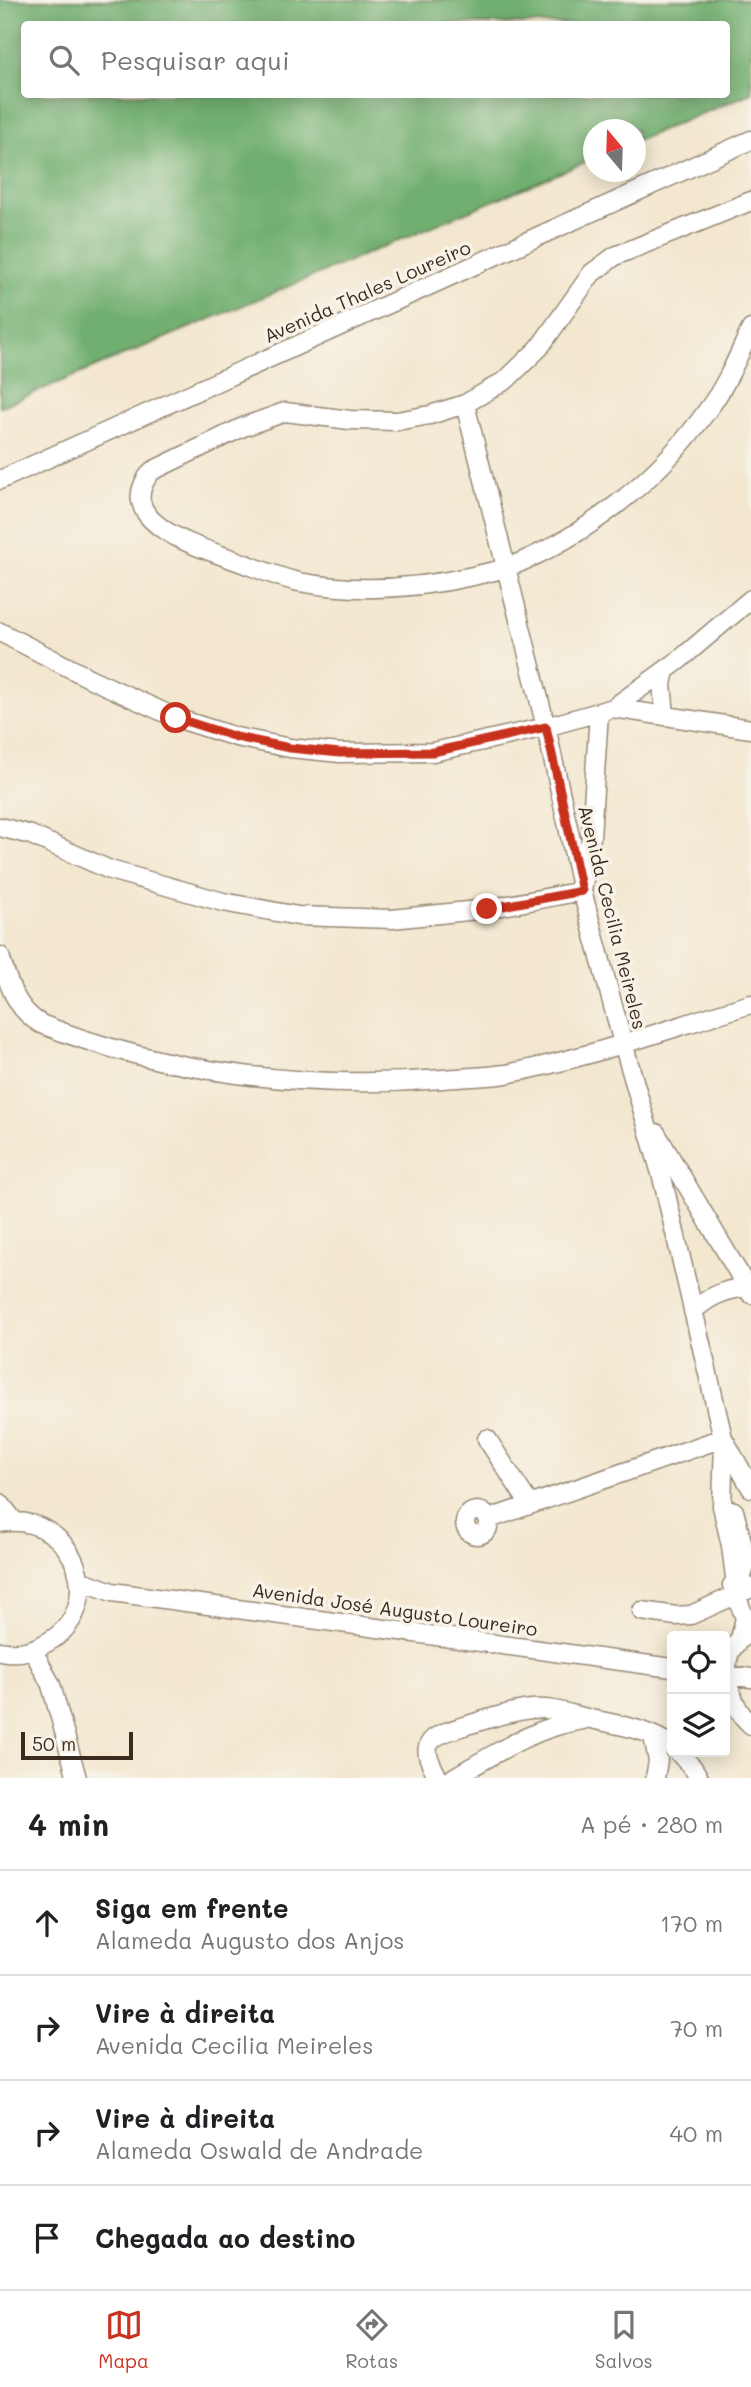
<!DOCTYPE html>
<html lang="pt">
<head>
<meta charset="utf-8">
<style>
	:root { --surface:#fff; --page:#f6f6f6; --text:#202124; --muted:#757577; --line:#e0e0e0; --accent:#c8321e }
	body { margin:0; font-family:Mali,sans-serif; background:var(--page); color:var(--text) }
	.controls { position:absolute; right:21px; bottom:21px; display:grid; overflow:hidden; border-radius:7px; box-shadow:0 4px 18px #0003 }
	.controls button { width:63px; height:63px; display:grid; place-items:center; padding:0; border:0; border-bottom:2px solid var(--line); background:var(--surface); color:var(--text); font:35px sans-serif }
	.compass { position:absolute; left:583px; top:119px; width:63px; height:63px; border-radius:50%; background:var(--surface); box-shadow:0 4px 18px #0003; rotate:341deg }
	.scale { position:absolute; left:21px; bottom:18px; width:112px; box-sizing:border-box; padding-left:7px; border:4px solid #3b2a1e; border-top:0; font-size:19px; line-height:24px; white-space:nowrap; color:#3b2a1e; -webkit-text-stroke:5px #f7f3e8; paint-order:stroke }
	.stop { position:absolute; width:21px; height:21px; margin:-16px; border:5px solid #c8321e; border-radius:50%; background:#fff }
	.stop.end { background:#c8321e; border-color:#fff; box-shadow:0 2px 7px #0008 }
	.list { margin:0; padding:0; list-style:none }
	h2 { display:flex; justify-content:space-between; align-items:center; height:91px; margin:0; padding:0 28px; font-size:30px }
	h2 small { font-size:23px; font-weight:400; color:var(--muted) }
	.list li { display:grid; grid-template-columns:46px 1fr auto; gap:21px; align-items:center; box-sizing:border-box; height:105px; padding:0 28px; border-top:2px solid var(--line) }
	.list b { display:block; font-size:26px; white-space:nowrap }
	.list p { margin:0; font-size:23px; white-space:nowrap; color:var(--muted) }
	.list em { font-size:23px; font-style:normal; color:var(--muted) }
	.icon { flex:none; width:38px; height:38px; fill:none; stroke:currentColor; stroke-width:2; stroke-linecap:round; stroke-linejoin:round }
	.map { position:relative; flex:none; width:751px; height:1778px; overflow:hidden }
	.search { position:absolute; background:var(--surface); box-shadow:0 4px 18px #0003; left:21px; right:21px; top:21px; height:77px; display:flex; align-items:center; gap:18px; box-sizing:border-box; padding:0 24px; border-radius:7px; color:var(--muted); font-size:26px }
	.sheet { height:511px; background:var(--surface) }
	nav { display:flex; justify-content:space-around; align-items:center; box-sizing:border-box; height:98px; border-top:2px solid var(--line); background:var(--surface); font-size:19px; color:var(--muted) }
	nav a { display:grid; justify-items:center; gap:4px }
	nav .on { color:var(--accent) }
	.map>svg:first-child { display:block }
	.forest { fill:#71af70; stroke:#566c47; stroke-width:2; fill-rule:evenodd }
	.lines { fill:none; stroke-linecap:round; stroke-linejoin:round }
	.minor-casing { stroke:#978876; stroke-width:21 }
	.minor { stroke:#fff; stroke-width:18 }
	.route { stroke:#c8321e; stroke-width:9 }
	.labels { text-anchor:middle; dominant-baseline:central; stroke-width:7; stroke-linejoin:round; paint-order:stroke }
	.street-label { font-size:19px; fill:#3b2a1e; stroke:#f7f3e8 }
</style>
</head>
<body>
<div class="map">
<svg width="751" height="1778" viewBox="0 0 751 1778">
	<rect width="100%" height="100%" fill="#f7f3e8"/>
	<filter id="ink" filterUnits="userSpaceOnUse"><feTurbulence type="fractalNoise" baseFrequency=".0143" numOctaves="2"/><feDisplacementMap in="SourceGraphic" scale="14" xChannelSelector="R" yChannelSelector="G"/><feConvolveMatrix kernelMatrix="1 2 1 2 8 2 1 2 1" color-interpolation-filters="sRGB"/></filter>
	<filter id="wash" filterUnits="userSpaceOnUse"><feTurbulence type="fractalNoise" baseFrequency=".00686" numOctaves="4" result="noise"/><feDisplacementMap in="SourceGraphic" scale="28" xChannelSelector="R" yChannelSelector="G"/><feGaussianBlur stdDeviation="1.57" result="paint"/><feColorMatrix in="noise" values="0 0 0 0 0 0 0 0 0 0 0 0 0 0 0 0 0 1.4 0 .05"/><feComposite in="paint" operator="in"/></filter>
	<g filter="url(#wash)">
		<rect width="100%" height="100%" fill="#f3e7cf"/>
		<path class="forest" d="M0 0H751V93L636 141V130H594L593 159 0 407ZM24 24H726V94H24Z"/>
	</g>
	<g filter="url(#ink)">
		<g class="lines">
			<defs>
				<path id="minor" d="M751 201 615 256 592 273 539 348 506 380 465 404 430 415 397 421 350 420 285 412 243 427 152 471C110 520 195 546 229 558 252 566 276 577 299 582 358 593 415 589 473 576 484 573 497 571 509 567 587 536 661 477 709 408 727 384 738 356 751 329
					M465 404 546 727 582 891 623 1043 662 1177 723 1438 751 1488
					M0 480 751 140
					M0 632 89 678 176 718 236 737 290 748 340 753 433 752 546 727 613 708 678 661 751 599
					M613 708 751 729
					M665 715 662 684 665 671
					M0 827 31 835 110 870 223 902 298 916 392 919 487 909 582 891 591 837 599 712
					M0 956C8 983 16 1010 41 1024 168 1074 308 1090 443 1079 464 1077 486 1077 506 1074 589 1058 670 1028 751 1004
					M656 1133 751 1294
					M693 1311C710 1296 724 1290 746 1287
					M487 1439 530 1505
					M724 1442 722 1506 731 1546 737 1593
					M0 1503 14 1521
					M465 1523a12 12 0 1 1 24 0a12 12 0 1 1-24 0Z
					M734 1511 747 1561 738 1588
					M489 1519 723 1438
					M0 1523C76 1510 113 1612 42 1645 29 1652 15 1654 0 1651
					M80 1580 112 1592 672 1668
					M732 1585 745 1618 740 1639
					M642 1611 676 1616 691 1615 751 1588
					M747 1633C740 1639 732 1646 729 1655 722 1677 734 1710 751 1725
					M33 1650 51 1685 77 1778
					M725 1675 751 1678
					M653 1736 658 1761 655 1778
					M678 1752 693 1768 699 1778
					M438 1778C435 1770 425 1756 428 1747 431 1734 453 1730 464 1726 486 1720 509 1711 532 1709 553 1707 571 1715 591 1719 619 1725 648 1729 672 1746
					M453 1778C493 1755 536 1726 583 1720"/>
			</defs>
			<use href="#minor" class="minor-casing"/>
			<use href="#minor" class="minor"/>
		</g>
	</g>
	<g class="lines" filter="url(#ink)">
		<path class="route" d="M176 718 236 737 290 748 340 753 433 752 546 727 582 891 487 909"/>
	</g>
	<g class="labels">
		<g class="street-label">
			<text transform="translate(367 291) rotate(-24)">Avenida Thales Loureiro</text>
			<text transform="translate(613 917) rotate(76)">Avenida Cecilia Meireles</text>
			<text transform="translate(395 1609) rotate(8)">Avenida José Augusto Loureiro</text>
		</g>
	</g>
</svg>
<div class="controls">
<button><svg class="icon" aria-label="locate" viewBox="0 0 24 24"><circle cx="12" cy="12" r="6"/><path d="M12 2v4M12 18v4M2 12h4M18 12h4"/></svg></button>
<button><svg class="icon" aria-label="layers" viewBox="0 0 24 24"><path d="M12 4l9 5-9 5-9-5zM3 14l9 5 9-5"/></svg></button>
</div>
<svg class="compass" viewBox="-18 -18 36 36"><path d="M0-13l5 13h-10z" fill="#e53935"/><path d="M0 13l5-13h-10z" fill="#757577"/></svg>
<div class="scale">50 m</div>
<div class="stop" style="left:176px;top:718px"></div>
<div class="stop end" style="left:487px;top:909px"></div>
<div class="search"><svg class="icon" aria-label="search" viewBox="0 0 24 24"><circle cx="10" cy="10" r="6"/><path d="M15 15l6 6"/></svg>Pesquisar aqui</div>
</div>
<section class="sheet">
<h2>4 min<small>A pé · 280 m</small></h2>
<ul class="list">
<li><svg class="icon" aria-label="ahead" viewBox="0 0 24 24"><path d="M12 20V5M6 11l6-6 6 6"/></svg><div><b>Siga em frente</b><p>Alameda Augusto dos Anjos</p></div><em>170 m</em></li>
<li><svg class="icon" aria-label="right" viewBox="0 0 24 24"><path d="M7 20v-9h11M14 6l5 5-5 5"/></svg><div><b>Vire à direita</b><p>Avenida Cecilia Meireles</p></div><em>70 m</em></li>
<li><svg class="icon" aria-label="right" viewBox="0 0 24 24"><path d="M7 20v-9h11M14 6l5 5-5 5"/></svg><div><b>Vire à direita</b><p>Alameda Oswald de Andrade</p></div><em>40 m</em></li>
<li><svg class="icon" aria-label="arrive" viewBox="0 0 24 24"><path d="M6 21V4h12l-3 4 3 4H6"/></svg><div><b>Chegada ao destino</b></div></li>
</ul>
</section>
<nav>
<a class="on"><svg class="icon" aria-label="map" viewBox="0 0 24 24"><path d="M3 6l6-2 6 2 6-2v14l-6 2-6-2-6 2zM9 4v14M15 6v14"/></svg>Mapa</a>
<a><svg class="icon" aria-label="directions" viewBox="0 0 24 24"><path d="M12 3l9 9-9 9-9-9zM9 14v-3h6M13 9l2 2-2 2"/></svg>Rotas</a>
<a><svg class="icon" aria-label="saved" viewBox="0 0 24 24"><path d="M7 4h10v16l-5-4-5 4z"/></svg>Salvos</a>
</nav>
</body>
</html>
